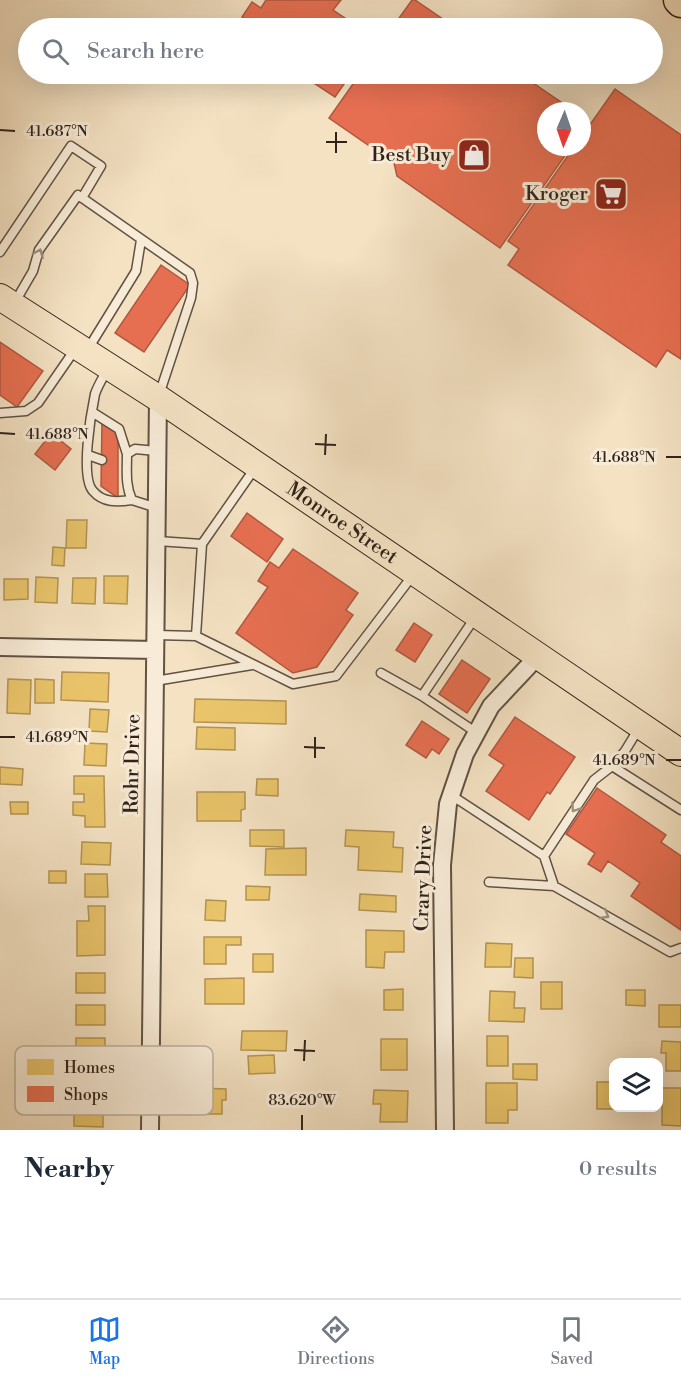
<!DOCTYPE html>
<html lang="en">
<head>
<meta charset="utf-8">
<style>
	:root { --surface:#fff; --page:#f6f6f7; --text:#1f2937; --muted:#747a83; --line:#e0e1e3; --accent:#1a73e8 }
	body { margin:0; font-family:"Libre Bodoni",serif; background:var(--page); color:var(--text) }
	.controls { position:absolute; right:18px; bottom:18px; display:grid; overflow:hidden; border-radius:12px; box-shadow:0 6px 24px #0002 }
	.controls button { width:54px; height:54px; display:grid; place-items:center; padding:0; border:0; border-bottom:2px solid var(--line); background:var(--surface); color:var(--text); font:30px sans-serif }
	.compass { position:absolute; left:537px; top:102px; width:54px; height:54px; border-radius:50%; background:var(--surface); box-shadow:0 6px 24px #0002; rotate:182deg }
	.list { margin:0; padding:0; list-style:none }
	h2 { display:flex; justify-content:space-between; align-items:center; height:78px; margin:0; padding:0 24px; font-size:26px }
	h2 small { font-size:20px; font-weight:400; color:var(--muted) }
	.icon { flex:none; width:33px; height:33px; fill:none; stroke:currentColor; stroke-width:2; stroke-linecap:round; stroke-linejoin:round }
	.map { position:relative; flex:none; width:681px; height:1130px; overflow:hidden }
	.search { position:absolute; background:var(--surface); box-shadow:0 6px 24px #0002; left:18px; right:18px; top:18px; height:66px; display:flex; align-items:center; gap:15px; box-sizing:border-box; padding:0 21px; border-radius:33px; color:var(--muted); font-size:22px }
	.sheet { height:168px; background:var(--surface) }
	nav { display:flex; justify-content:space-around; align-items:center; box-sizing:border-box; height:84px; border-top:2px solid var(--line); background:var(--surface); font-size:16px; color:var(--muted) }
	nav a { display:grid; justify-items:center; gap:3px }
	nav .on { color:var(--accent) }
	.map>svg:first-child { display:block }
	.homes { fill:#e9c46a; stroke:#b29352; stroke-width:1.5 }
	.shops { fill:#e76f51; stroke:#b05840; stroke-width:1.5 }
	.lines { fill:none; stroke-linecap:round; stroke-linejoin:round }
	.lane-casing { stroke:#615244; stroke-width:11 }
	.street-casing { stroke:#615244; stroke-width:20 }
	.primary-casing { stroke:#30221a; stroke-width:28 }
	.highway-casing { stroke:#30221a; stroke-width:33 }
	.lane { stroke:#f8ecd8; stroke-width:8 }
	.street { stroke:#f8ecd8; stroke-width:16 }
	.primary { stroke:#f4e2c3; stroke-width:26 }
	.highway { stroke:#f4e2c3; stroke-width:30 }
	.oneway { stroke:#9e9182 }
	.ticks { fill:none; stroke:#30221a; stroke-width:2 }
	.labels { text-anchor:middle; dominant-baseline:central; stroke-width:6; stroke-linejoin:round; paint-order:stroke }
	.poi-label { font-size:20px; fill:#30221a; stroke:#f8ecd8; text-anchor:end }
	.street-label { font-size:20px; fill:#30221a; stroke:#f8ecd8 }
	.key { fill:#f8ecd8; stroke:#bcaf9f; stroke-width:1.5 }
	.key-label { font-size:16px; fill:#30221a }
	.ticks-label { font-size:15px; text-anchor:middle; fill:#30221a; stroke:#f8ecd8; stroke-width:6; stroke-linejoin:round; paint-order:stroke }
</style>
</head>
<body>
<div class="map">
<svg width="681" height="1130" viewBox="0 0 681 1130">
	<rect width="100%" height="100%" fill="#f4e2c3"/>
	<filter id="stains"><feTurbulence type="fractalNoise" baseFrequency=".00333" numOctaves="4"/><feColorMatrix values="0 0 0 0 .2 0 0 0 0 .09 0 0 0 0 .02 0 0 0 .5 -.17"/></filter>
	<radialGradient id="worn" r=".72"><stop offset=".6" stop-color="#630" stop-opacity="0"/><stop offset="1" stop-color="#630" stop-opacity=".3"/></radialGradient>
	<path class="homes" d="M67 520H87L86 548H66Z
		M53 547 65 548 64 566 52 565Z
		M104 576H128L127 604 104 603Z
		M36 577 58 578 57 603 35 602Z
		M73 578H96L95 604 72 603Z
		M4 579H28V599L4 600Z
		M62 672 109 673 108 702 61 700Z
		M8 679 31 680 30 714 7 713Z
		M35 679 54 680V703H35Z
		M195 699 286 701V724L194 722Z
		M90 709 109 710 107 732 89 731Z
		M197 727 235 728V750L196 749Z
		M85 743 107 744 106 766 84 765Z
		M0 767 23 769 22 785 0 784Z
		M74 776H104L105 827H85V816L73 815V802H84V794H74Z
		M257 779H278V796L256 795Z
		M197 792H245V809L241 810V821H197Z
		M10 802H28V814H11Z
		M250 830H284V847L250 846Z
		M346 830 394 832 393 847 403 848 402 872 358 870 359 847 345 846Z
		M82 842 111 843 110 865 81 864Z
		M306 848V875H265L266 849Z
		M49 871H66V883H49Z
		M85 874H107L108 897H85Z
		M246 886 270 887 269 900H246Z
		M360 894 396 896V912L359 910Z
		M206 900 226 901 225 921 205 920Z
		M88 906H105V955L77 956V921H89Z
		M366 930 404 931V952H385L384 968 366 967Z
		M204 937H241V945H226V964H204Z
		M486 943 512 944 511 967H485Z
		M253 954H273V972H253Z
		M515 958H533V978L514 977Z
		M76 973H105V993H76Z
		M244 978V1004H205V979Z
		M541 982H562V1009H541Z
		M403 989V1010H384V990Z
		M626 990H645V1006L626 1005Z
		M490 991 515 992 514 1008H525L524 1022 489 1021Z
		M76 1005H105V1025H76Z
		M659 1005H681V1027H659Z
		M242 1031H287L286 1051 241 1050Z
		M487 1036H508V1066H487Z
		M76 1038H105V1058H76Z
		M381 1039H407V1070H381Z
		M662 1041 681 1042V1071H666V1053H661Z
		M274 1055 275 1073 249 1074 248 1056Z
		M513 1064H537V1080L513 1079Z
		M597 1082H614V1108L615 1109H597Z
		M486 1083H517V1110H508V1123H486Z
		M200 1088 226 1089V1100H222V1114H199Z
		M658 1088H681V1126L662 1125V1105H658Z
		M374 1090 408 1091 407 1122H380L381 1104H373Z
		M74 1106 103 1107V1127L74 1126Z"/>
	<path class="shops" d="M266 0H341L333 10 360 28H259L242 17 252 2 261 8Z
		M412 0H415L456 28H392Z
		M300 74H351L335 97Z
		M360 74H520L574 111H546V147H571L500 248 397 176 394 163 329 118Z
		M615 89 681 135V359L667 350 656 367 508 265 519 249 508 241 574 147H582V136Z
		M582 117 589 122 582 132Z
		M161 265 190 285 144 352 115 333Z
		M0 342 43 371 17 407 0 395Z
		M102 420 118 432V498L101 486Z
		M51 433 71 449 55 470 35 454Z
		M247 513 283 539 267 562 231 536Z
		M293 549 358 593 346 610 353 615 317 667 293 673 236 633 268 587 258 581 270 562 279 568Z
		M414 623 432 635 415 662 396 650Z
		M462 660 490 679 467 713 439 694Z
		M515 717 575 757 550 794 547 792 529 820 486 791 504 765 489 755Z
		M422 721 449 739 439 754 432 749 426 758 406 745Z
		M597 788 666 835 661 842 681 856V930L631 896 640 883 608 861 601 872 588 864 595 853 566 834Z"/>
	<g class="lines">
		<defs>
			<path id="lane" d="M0 252 71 146 101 166 82 198
				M15 302 33 271 39 250 78 195 190 273 193 283 191 298 159 395
				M88 349 136 271 141 240
				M108 368C104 376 98 385 95 394 91 413 80 477 93 491 103 503 117 502 132 500
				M92 412 119 429 127 454
				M0 413 26 411 38 403 76 348
				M88 455 102 460
				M157 508 132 500C125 485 127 470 127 454L135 449 157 451
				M157 541 202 544
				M476 616 422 696 477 733
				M156 635 196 636 293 684 336 676 413 575
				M196 636 202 544 255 468
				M381 673 422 696
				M155 681 252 665
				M639 728 625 751 612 766 681 810
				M451 795 544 856 554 886
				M544 856 594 780 612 766
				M489 882 554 886 670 952 681 948"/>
			<path id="street" d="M0 647 155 650
				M150 1130 158 398
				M445 1130 442 865 448 804 465 754 491 706 538 656"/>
			<g id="primary">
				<path id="s1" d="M0 297 158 398 681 753"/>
			</g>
			<path id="highway" d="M679 0 681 2"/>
		</defs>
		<use href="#lane" class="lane-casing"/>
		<use href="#street" class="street-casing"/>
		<use href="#primary" class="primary-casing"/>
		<use href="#highway" class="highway-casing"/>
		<use href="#lane" class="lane"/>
		<use href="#street" class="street"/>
		<use href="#primary" class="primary"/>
		<use href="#highway" class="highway"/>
	</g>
	<defs><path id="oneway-chevron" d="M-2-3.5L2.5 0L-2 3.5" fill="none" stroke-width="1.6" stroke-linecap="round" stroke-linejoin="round" transform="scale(1.5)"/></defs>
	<g class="oneway">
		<use href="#oneway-chevron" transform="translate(39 253) rotate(-67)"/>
		<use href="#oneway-chevron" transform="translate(575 808) rotate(124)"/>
		<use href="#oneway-chevron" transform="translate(605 915) rotate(30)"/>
	</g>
	<path class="ticks" d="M0 130 15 131M326 142H347M336 153V132M0 433 15 434M315 444 336 445M325 455 326 434M666 457H681M0 737H15M304 747 325 748M315 758V737M666 760H681M294 1050 315 1051M304 1061 305 1040M302 1130V1115"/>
	<defs>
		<symbol id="shop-square" viewBox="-11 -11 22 22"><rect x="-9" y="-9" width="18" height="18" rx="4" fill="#8f2418" stroke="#f8ecd8"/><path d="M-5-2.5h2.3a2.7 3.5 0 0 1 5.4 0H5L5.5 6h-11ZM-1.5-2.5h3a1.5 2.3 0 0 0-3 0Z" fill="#fff"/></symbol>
		<symbol id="supermarket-square" viewBox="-11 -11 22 22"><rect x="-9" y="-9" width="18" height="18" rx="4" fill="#8f2418" stroke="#f8ecd8"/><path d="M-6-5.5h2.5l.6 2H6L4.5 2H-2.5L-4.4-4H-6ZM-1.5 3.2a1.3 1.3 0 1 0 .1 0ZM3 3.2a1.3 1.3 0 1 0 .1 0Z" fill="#fff"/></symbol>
	</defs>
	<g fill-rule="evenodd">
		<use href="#shop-square" x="455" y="136" width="38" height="38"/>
		<use href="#supermarket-square" x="592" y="175" width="38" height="38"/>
	</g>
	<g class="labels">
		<g class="poi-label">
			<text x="451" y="155">Best Buy</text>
			<text x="588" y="194">Kroger</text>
		</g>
		<g class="street-label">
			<text stroke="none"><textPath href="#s1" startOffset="410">Monroe Street</textPath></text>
			<text transform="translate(133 764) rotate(-89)">Rohr Drive</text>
			<text transform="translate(424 878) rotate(-88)">Crary Drive</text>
		</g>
	</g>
	<rect x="15" y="1046" width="198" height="69" rx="9" class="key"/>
	<rect x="27" y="1059" width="27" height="16" fill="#e9c46a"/>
	<rect x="27" y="1086" width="27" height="16" fill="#e76f51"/>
	<g class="key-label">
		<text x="64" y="1073">Homes</text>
		<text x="64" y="1100">Shops</text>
	</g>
	<g class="ticks-label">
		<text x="57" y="136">41.687°N</text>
		<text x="57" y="439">41.688°N</text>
		<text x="624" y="462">41.688°N</text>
		<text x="57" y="742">41.689°N</text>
		<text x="624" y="765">41.689°N</text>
		<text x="302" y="1105">83.620°W</text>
	</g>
	<rect width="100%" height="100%" filter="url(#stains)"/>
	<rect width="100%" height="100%" fill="url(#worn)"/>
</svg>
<div class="controls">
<button><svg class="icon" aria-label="layers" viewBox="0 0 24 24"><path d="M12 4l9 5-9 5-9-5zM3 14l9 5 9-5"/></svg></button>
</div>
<svg class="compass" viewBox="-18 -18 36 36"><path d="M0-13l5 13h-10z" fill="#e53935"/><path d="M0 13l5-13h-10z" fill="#747a83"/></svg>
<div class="search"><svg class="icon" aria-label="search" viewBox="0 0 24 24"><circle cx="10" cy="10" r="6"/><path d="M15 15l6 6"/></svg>Search here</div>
</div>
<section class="sheet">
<h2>Nearby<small>0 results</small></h2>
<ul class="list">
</ul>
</section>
<nav>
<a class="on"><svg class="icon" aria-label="map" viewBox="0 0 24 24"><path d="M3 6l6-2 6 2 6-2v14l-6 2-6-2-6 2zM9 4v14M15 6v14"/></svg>Map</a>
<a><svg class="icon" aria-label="directions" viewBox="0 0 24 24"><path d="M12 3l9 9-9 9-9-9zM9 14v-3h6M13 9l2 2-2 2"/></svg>Directions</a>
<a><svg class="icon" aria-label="saved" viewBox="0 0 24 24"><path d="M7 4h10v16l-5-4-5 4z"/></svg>Saved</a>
</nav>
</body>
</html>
